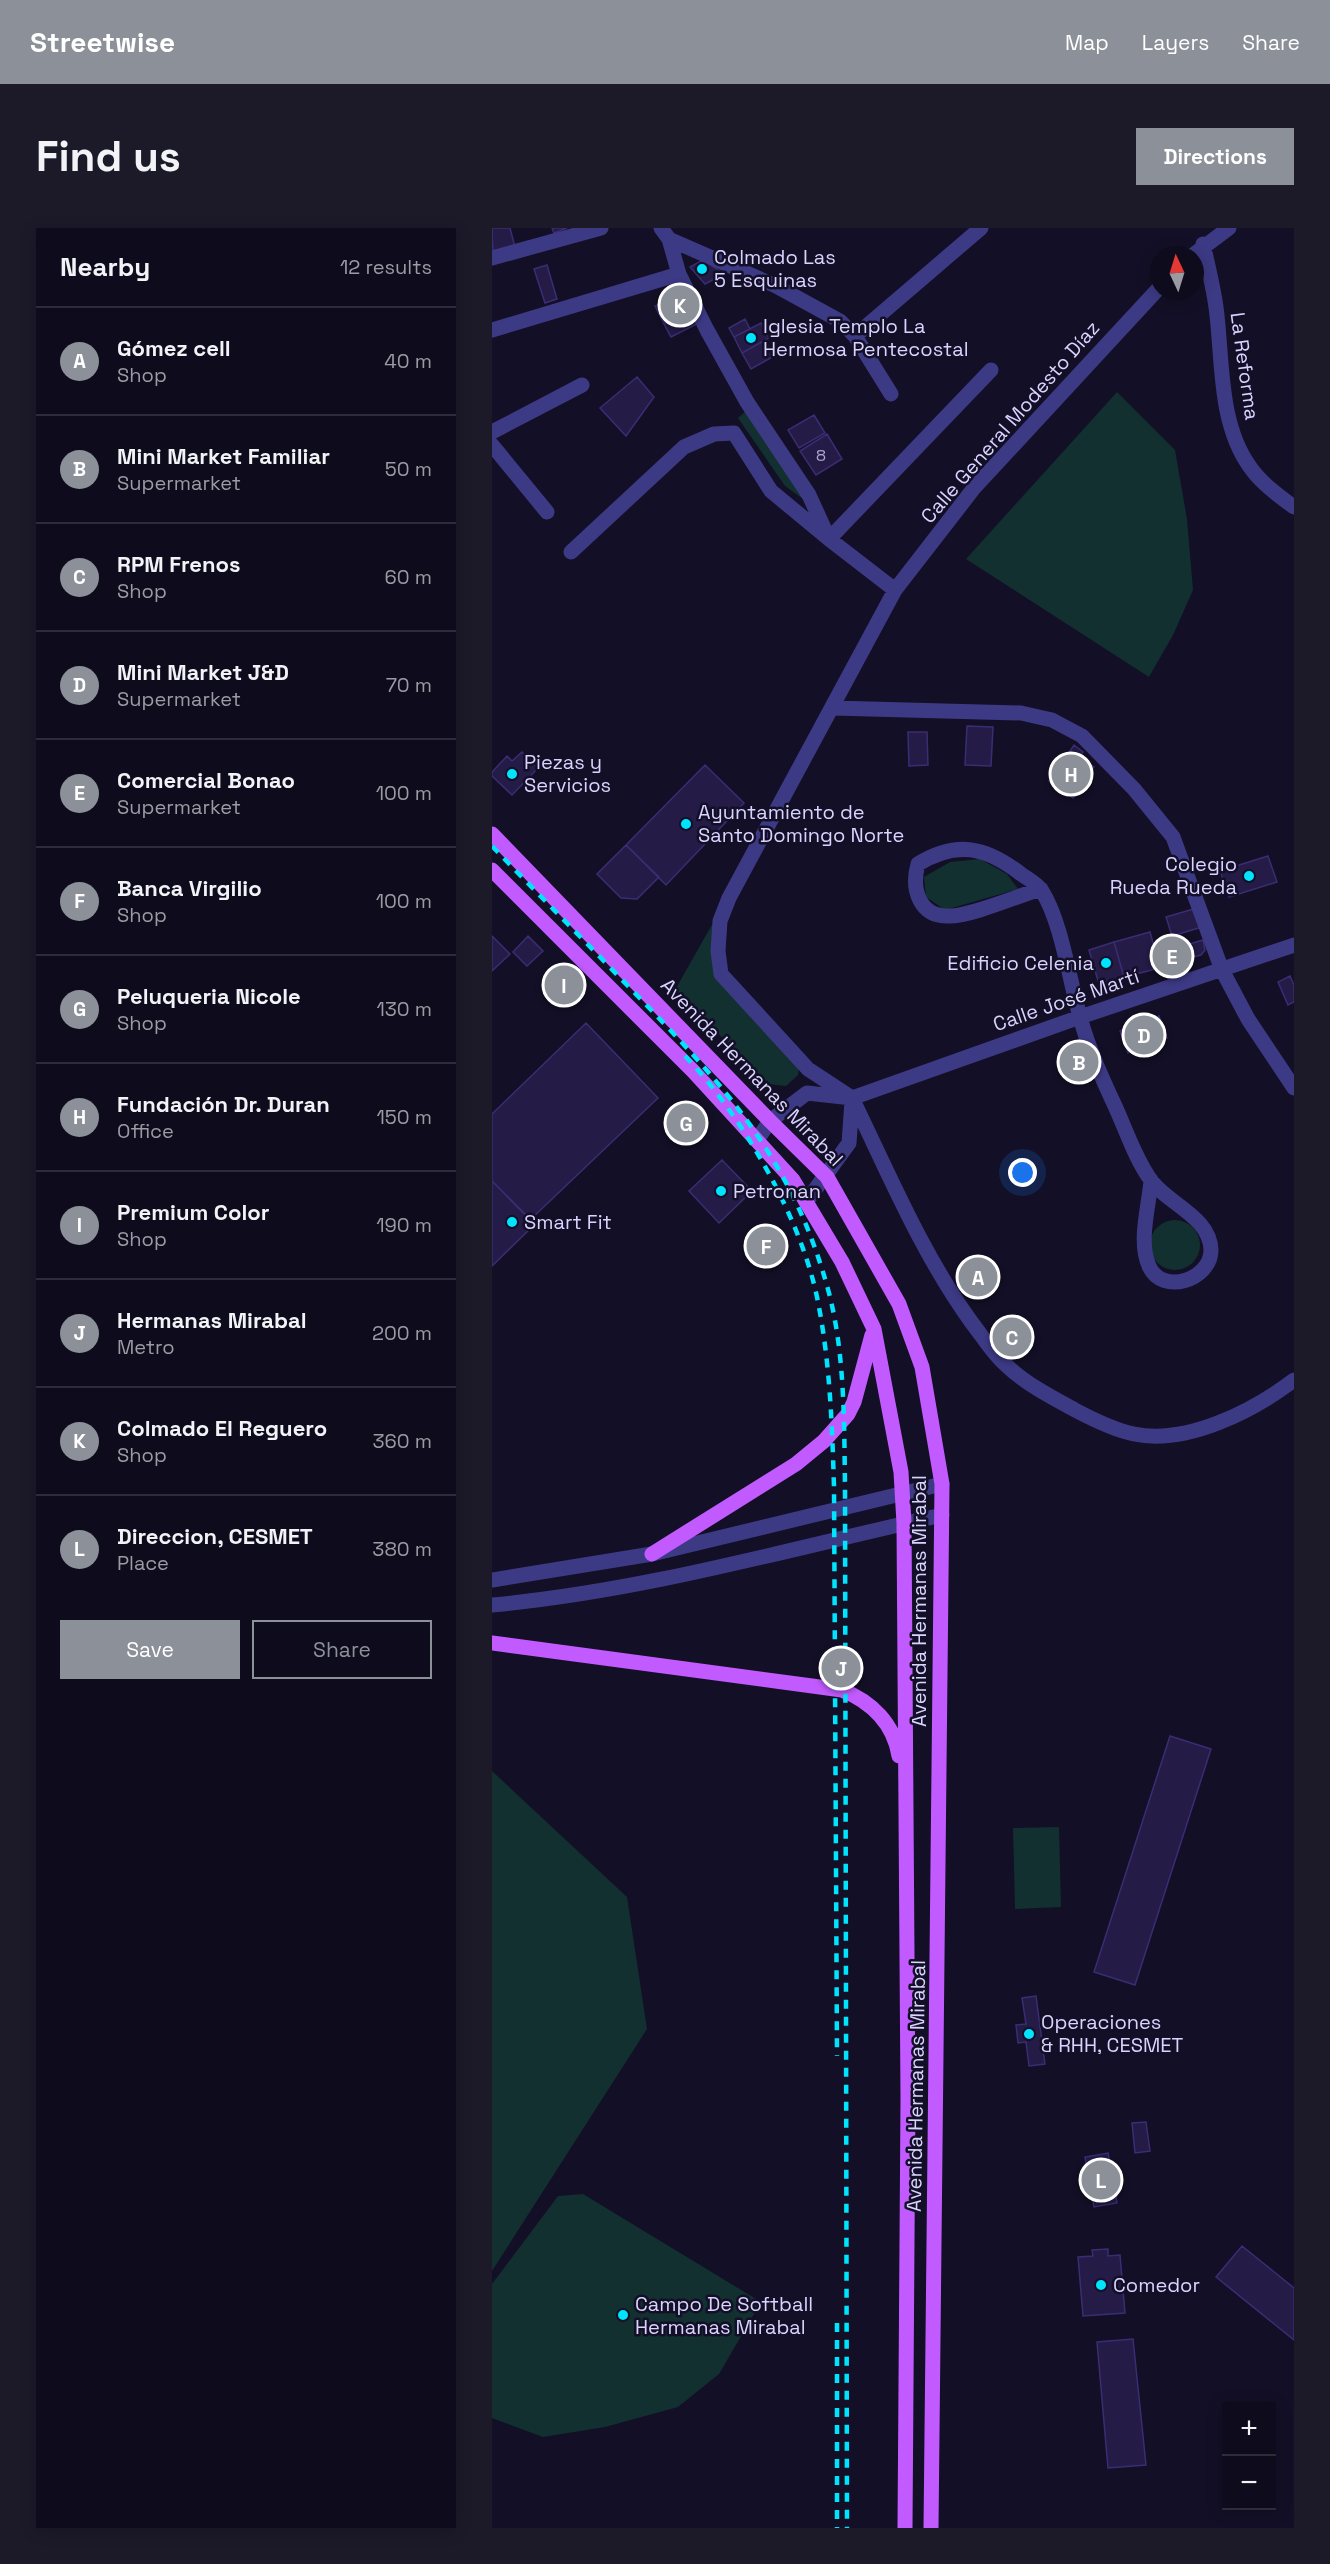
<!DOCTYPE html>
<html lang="en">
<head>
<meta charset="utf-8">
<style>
	:root { --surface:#0e0b1c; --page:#1c1929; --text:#f1f3f6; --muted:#9b9ba3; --line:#2e2b3b; --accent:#8c9099 }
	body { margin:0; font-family:"Space Grotesk",sans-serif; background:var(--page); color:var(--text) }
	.controls { position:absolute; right:18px; bottom:18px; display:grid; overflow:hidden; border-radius:0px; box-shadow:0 3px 15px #0003 }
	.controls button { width:54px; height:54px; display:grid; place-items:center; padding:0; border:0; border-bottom:2px solid var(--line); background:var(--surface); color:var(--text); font:30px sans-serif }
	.compass { position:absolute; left:658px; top:18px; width:54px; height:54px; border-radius:50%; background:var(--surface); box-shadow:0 3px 15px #0003; rotate:356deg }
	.you { position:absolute; left:531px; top:945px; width:21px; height:21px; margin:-15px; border:4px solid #fff; border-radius:50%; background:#1a73e8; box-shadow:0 0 0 9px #1a73e833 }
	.badge { display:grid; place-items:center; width:39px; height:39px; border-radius:50%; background:var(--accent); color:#fff; font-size:20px; font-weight:700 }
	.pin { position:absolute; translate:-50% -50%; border:3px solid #fff; box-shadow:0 2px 6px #0006 }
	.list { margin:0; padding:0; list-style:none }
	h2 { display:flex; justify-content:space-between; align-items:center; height:78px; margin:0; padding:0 24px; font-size:26px }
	h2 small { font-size:20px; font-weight:400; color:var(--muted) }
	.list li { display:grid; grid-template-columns:39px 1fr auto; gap:18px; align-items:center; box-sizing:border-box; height:108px; padding:0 24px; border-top:2px solid var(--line) }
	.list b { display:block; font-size:22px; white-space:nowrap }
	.list p { margin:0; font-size:20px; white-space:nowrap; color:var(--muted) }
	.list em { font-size:20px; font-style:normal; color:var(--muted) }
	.actions { display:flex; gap:12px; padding:18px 24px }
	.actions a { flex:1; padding:14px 0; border:2px solid var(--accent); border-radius:0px; text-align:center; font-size:21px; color:var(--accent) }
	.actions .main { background:var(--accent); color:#fff }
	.map { position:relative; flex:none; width:802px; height:2300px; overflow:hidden; border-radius:0px }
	header { display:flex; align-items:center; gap:36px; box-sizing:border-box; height:84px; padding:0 30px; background:var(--accent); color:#fff }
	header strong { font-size:28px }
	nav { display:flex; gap:33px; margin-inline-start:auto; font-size:21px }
	.intro { display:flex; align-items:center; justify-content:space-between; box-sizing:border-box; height:144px; padding:0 36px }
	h1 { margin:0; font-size:42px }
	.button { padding:15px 27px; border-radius:0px; background:var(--accent); color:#fff; font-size:21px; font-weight:700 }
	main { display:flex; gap:36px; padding:0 36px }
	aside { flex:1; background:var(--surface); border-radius:0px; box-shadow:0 3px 15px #0003 }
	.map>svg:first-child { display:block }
	.green { fill:#12302f }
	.building { fill:#241b47; stroke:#3b2d73; stroke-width:1.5 }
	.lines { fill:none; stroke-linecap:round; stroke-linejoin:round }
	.minor { stroke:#3d3a85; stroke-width:15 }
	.tertiary { stroke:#3d3a85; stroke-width:15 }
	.primary { stroke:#c25bff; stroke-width:15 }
	.rail { stroke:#00e5ff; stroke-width:4.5; stroke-dasharray:9 8; stroke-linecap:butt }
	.poi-dot { fill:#00e5ff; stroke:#130f26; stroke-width:2 }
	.labels { text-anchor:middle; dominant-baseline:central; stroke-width:5; stroke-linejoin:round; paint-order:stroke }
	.number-label { font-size:16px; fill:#aca6d1 }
	.poi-label { font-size:20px; fill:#d9d4ff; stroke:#130f26; text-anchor:start }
	.street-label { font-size:20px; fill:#d9d4ff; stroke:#130f26 }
</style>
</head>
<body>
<header>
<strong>Streetwise</strong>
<nav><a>Map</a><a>Layers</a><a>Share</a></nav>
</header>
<div class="intro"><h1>Find us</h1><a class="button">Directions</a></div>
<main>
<aside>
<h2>Nearby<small>12 results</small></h2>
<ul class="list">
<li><span class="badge">A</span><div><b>Gómez cell</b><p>Shop</p></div><em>40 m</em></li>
<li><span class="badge">B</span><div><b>Mini Market Familiar</b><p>Supermarket</p></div><em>50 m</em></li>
<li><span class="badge">C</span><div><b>RPM Frenos</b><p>Shop</p></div><em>60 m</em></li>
<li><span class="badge">D</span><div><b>Mini Market J&amp;D</b><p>Supermarket</p></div><em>70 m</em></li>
<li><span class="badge">E</span><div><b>Comercial Bonao</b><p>Supermarket</p></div><em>100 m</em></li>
<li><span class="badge">F</span><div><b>Banca Virgilio</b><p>Shop</p></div><em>100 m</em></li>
<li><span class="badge">G</span><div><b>Peluqueria Nicole</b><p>Shop</p></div><em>130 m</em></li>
<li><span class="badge">H</span><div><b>Fundación Dr. Duran</b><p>Office</p></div><em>150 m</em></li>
<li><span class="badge">I</span><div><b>Premium Color</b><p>Shop</p></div><em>190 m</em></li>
<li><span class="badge">J</span><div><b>Hermanas Mirabal</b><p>Metro</p></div><em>200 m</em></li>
<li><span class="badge">K</span><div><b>Colmado El Reguero</b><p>Shop</p></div><em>360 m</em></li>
<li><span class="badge">L</span><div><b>Direccion, CESMET</b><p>Place</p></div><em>380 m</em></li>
</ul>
<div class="actions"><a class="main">Save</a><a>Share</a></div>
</aside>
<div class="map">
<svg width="802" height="2300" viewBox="0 0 802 2300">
	<rect width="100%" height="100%" fill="#130f26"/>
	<path class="green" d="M625 164 683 222 695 291 701 362 681 407 657 449 474 331Z
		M262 176 318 276 293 258 246 190Z
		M488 631 515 646 526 661 453 682 434 669 432 649 458 634Z
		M222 693V739L307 839 306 847 294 858 276 856 183 762Z
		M658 1017a25 25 0 1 1 50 0a25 25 0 1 1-50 0Z
		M0 1543 135 1669 155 1801 0 2043Z
		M567 1599 569 1679 523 1681 521 1600Z
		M91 1966 269 2074 227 2146 186 2179 113 2199 51 2209 0 2190V2056L66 1968Z"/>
	<path class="building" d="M0 0H18L23 19 1 25Z
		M60 0H75L62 5Z
		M211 32 232 46 213 56 198 39Z
		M55 37 65 71 53 75 42 41Z
		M191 65 200 81 172 96 163 78Z
		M200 81 207 95 179 109 172 96Z
		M253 91 258 101 242 109 237 100Z
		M269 95 277 110 250 125 242 109Z
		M273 112 282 128 259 141 250 125Z
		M145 149 162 169 134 208 108 180Z
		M322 187 333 205 307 220 296 202Z
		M335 206 350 231 324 247 308 223Z
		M475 498 501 499 499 538 473 537Z
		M416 504H435L436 537 417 538Z
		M582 517 591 524 587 530 602 539 581 570 557 553Z
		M30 524 46 540 20 567 0 548V544L15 528 20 533Z
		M213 537 252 575 174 657 134 617Z
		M134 617 167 649 145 671 129 670 105 646Z
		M776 628 785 654 737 669 728 643Z
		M705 680 710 699 680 708 674 689Z
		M658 704 668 740 632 749 622 714Z
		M0 708 18 726 0 743Z
		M36 708 51 723 35 738 21 724Z
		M711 712 713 722 709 727 697 730 694 717Z
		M622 714 632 749 607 756 597 722Z
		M691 718 695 732 668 740 664 725Z
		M71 741 88 758 73 773 55 756Z
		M798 748 802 757V774L796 777 786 754Z
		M667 788 675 810 636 825 628 803Z
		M94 795 166 870 38 992 0 953V886Z
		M583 816 588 819 601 847 587 853 572 821Z
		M192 883 206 896 196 906 182 893Z
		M230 932 260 963 227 995 197 963Z
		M0 953 43 996 0 1038Z
		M274 1012 281 1018 273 1025 267 1019Z
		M517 1091 536 1116 523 1126 504 1102Z
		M678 1508 719 1521 643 1757 602 1744Z
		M544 1768 553 1836 537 1838 534 1814 526 1815 524 1797 534 1796 530 1770Z
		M654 1894 658 1923 643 1925 640 1895Z
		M616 1925 625 1975 602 1979 593 1929Z
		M750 2018 802 2060V2112L724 2049Z
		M616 2021V2028L628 2027 633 2085 591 2088 586 2029 601 2028 600 2022Z
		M641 2111 654 2237 616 2240 605 2114Z"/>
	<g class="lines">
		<path class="minor" d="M169 0 177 11 187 46 215 102 255 174 317 267 337 311 403 362
			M177 11 284 58 348 93 363 108 399 166
			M711 16C716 37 721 58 724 79 731 131 726 195 758 239 769 255 787 268 802 279
			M701 27 737 0
			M0 30 109 0
			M0 102 187 46
			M363 108 489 0
			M0 204 90 157
			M0 217 55 284
			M79 324 192 219 222 206 242 205 279 263 337 311 499 142
			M341 480 529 485 560 492 590 508 642 561 681 609 730 742 756 791 802 860
			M549 661C525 668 482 687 459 688 427 690 419 661 426 636 465 612 494 619 529 646 536 651 546 656 550 663 569 693 577 750 587 785 595 817 609 848 623 878 634 902 643 930 658 951 675 976 718 988 719 1022 719 1052 670 1068 657 1038 646 1013 657 979 659 952
			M360 870 316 841 229 746 226 723 228 693 237 670 403 362 482 260 667 60
			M360 870C397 946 430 1026 480 1095 491 1109 501 1126 514 1137 534 1156 559 1169 583 1182 600 1191 622 1202 642 1206 695 1217 761 1183 802 1152
			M265 912 278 893 315 865 360 870 588 789 802 717
			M314 974 357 915 360 873"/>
		<path class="tertiary" d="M0 1352 160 1326 450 1256
			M0 1377C153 1363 301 1320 450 1287"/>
		<path class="primary" d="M0 606 278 893 335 949 407 1076 430 1139 450 1256 439 2300
			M0 642 201 843 301 952 350 1034 382 1101 409 1244 412 1295 416 1871 413 2300
			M160 1326 304 1236 332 1213 356 1186 362 1174 380 1107
			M0 1415 350 1462C380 1474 402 1496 407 1528"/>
		<path class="rail" d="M0 618C45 665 91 711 136 758 230 855 301 930 337 1065 353 1127 352 1194 353 1258L355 2300
			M193 828C250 887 308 988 325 1069 338 1132 340 1195 342 1259L345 1828
			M345 2095V2300"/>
	</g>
	<g class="poi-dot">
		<circle cx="210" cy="41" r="6"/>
		<circle cx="259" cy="110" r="6"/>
		<circle cx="20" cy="546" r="6"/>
		<circle cx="194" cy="596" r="6"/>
		<circle cx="757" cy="648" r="6"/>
		<circle cx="614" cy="735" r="6"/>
		<circle cx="229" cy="963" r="6"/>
		<circle cx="20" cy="994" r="6"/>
		<circle cx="537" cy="1806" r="6"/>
		<circle cx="609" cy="2057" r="6"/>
		<circle cx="131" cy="2087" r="6"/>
	</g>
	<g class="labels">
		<g class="number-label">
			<text x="329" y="227">8</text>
		</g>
		<g class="poi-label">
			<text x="222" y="29">Colmado Las<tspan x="222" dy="23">5 Esquinas</tspan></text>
			<text x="271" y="98">Iglesia Templo La<tspan x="271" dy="23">Hermosa Pentecostal</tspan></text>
			<text x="32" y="534">Piezas y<tspan x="32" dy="23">Servicios</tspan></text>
			<text x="206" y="584">Ayuntamiento de<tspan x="206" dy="23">Santo Domingo Norte</tspan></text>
			<text x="745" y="636" text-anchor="end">Colegio<tspan x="745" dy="23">Rueda Rueda</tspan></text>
			<text x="602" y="735" text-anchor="end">Edificio Celenia</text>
			<text x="241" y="963">Petronan</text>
			<text x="32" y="994">Smart Fit</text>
			<text x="549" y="1794">Operaciones<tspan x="549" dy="23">&amp; RHH, CESMET</tspan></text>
			<text x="621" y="2057">Comedor</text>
			<text x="143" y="2076">Campo De Softball<tspan x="143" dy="23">Hermanas Mirabal</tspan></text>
		</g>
		<g class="street-label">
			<text transform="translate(753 138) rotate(82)">La Reforma</text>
			<text transform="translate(518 194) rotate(-49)">Calle General Modesto Díaz</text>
			<text transform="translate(574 772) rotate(-19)">Calle José Martí</text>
			<text transform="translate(260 844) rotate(46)">Avenida Hermanas Mirabal</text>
			<text transform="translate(427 1373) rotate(-90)">Avenida Hermanas Mirabal</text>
			<text transform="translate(424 1858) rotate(-89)">Avenida Hermanas Mirabal</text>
		</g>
	</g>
</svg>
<div class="controls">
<button>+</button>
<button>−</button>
</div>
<svg class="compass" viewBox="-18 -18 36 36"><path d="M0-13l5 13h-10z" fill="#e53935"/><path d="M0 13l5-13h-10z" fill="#9b9ba3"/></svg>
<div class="you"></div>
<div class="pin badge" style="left:486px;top:1049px">A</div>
<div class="pin badge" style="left:587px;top:834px">B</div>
<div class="pin badge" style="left:520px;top:1109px">C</div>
<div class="pin badge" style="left:652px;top:807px">D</div>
<div class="pin badge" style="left:680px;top:728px">E</div>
<div class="pin badge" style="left:274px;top:1018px">F</div>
<div class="pin badge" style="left:194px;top:895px">G</div>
<div class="pin badge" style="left:579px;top:546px">H</div>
<div class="pin badge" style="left:72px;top:757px">I</div>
<div class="pin badge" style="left:349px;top:1440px">J</div>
<div class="pin badge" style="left:188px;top:77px">K</div>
<div class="pin badge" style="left:609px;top:1952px">L</div>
</div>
</main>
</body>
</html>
